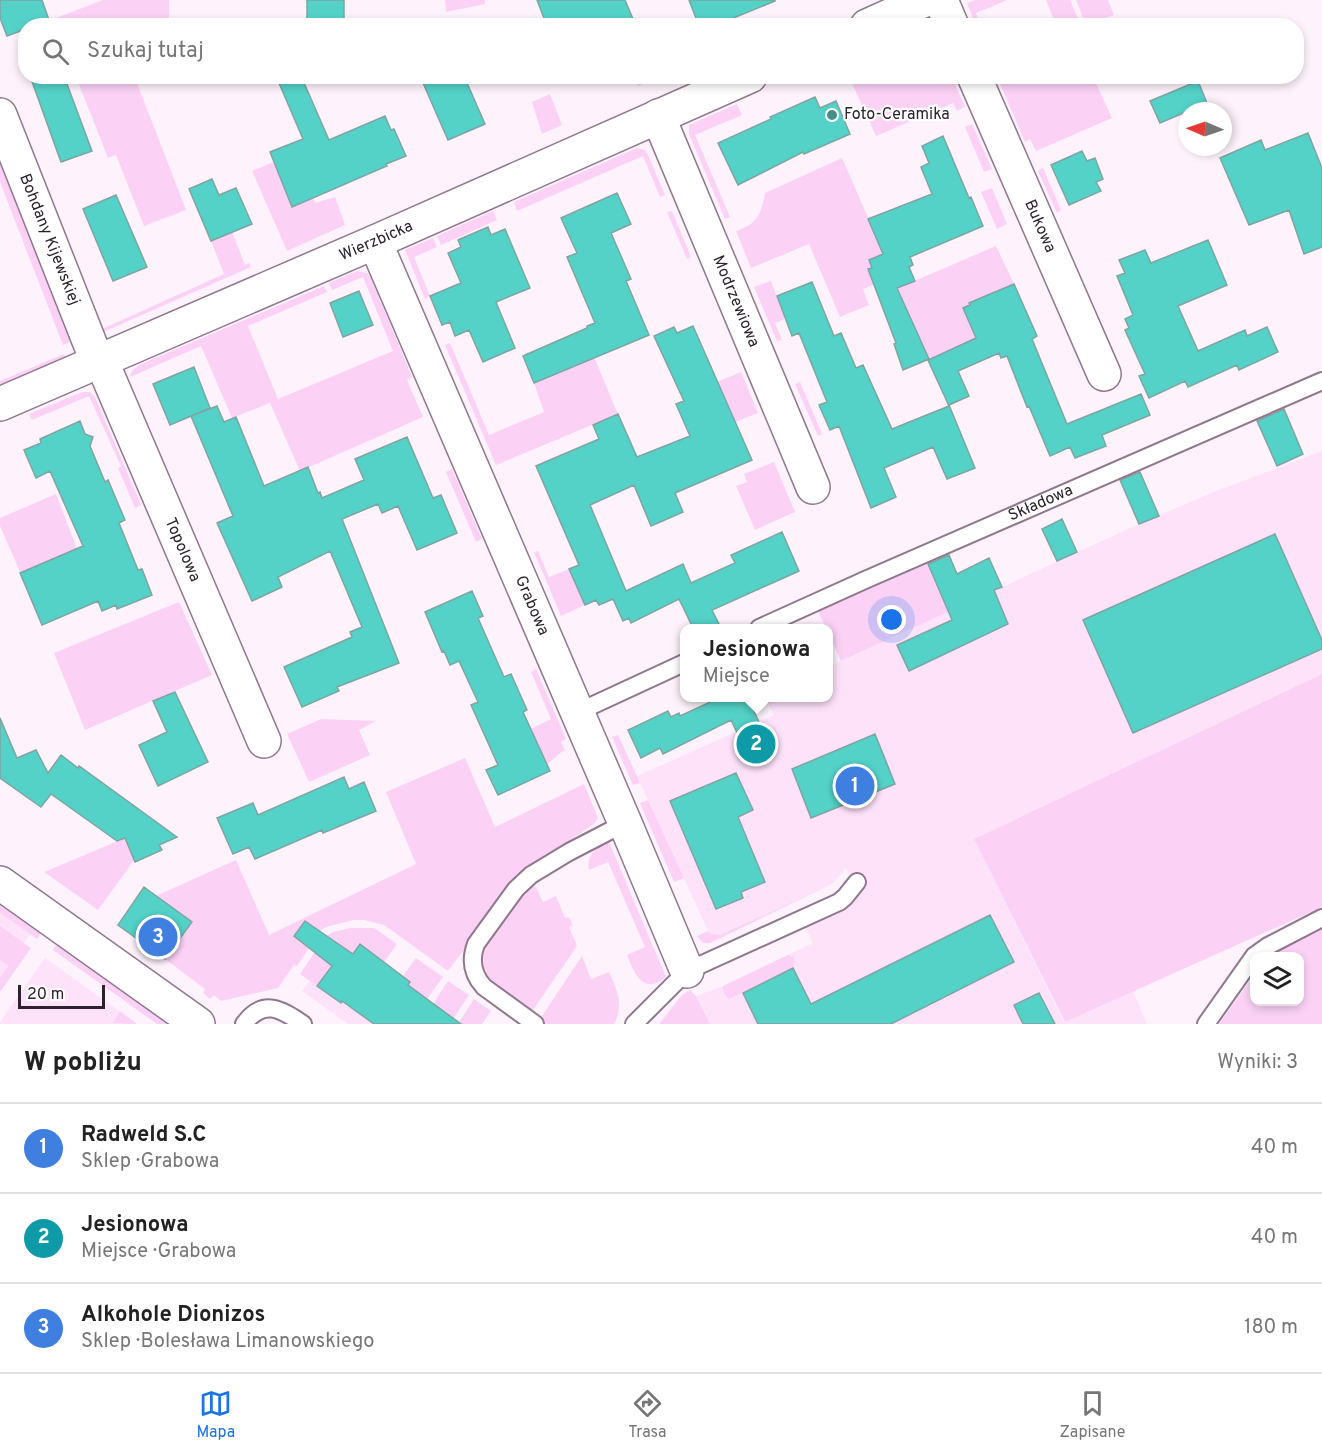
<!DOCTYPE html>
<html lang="pl">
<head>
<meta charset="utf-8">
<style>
	:root { --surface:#fff; --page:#f2f2f2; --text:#222; --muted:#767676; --line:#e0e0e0; --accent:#1a73e8 }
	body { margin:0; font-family:Overpass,sans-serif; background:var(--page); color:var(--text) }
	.controls { position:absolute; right:18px; bottom:18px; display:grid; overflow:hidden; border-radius:12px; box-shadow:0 3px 9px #0003 }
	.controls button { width:54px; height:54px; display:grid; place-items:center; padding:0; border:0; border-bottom:2px solid var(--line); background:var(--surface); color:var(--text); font:30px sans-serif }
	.compass { position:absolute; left:1178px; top:102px; width:54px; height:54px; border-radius:50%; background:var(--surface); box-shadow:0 3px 9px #0003; rotate:272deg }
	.scale { position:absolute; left:18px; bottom:15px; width:87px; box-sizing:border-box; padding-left:6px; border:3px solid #2c222b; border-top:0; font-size:16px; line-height:21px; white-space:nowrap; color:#2c222b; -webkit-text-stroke:4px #fff; paint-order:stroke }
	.you { position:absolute; left:892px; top:620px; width:21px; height:21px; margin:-15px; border:4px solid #fff; border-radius:50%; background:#1a73e8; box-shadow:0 0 0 9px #1a73e833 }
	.badge { display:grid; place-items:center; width:39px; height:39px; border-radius:50%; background:var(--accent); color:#fff; font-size:20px; font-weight:700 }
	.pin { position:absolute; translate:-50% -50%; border:3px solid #fff; box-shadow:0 2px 6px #0006 }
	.popup { position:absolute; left:680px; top:624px; width:153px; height:78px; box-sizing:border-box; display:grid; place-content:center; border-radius:12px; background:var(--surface); filter:drop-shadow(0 2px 4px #0005); font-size:20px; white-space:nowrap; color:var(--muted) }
	.popup b { font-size:22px; color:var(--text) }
	.popup::after { content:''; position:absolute; left:50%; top:100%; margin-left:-12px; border:12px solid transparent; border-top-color:var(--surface) }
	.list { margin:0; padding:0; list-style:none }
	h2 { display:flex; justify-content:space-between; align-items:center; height:78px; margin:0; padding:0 24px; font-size:26px }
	h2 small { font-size:20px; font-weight:400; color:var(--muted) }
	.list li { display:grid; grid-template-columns:39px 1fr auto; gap:18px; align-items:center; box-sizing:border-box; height:90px; padding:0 24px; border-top:2px solid var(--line) }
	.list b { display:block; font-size:22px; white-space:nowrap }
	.list p { margin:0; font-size:20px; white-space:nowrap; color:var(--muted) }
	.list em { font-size:20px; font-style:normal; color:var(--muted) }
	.icon { flex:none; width:33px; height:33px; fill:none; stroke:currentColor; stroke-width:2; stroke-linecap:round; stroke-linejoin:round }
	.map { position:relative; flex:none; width:1322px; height:1024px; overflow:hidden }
	.search { position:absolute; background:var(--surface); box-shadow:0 3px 9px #0003; left:18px; right:18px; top:18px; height:66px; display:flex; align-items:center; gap:15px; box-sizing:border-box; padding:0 21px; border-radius:24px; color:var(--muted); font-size:22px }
	.sheet { height:348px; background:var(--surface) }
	nav { display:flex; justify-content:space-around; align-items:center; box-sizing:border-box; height:84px; border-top:2px solid var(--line); background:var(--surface); font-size:16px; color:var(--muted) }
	nav a { display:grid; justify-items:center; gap:3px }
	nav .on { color:var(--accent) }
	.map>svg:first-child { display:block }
	.built { fill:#fee2fa }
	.green { fill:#fbd2f6 }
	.building { fill:#54d2c8; stroke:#7da5a1; stroke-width:1.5 }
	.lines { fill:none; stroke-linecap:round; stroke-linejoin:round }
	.service-casing { stroke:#90778d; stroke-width:20 }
	.minor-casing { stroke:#90778d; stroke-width:36 }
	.tertiary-casing { stroke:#90778d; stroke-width:36 }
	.service { stroke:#fff; stroke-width:16 }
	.minor { stroke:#fff; stroke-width:33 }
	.tertiary { stroke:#fff; stroke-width:33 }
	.poi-dot { fill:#478e88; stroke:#fff; stroke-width:2 }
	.labels { text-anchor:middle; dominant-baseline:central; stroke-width:4.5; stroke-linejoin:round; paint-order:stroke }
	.poi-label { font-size:16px; fill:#2c222b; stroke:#fff; text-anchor:start }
	.street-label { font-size:16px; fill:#2c222b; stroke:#fff }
</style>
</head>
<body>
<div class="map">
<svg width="1322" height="1024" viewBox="0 0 1322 1024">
	<rect width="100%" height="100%" fill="#fef2fc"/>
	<path class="built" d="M1322 451V674L974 839 1064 1022 1133 991 1147 1024H710L696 996 723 986 813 943 804 925 862 887 849 874 846 868 832 884 720 935 709 933 637 776 774 715 765 698H828V667L1139 524 1211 493Z
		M0 913 30 934 0 977Z
		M45 958 137 1024H0V1022Z
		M310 981 340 1003 342 1001 374 1024H348L302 991Z"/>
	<path class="green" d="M103 0H169V25H56L53 19Z
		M445 0H485V4L446 12Z
		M975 0H1007L976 13 981 25 976 26 967 3Z
		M1046 0H1070L1081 25H1056Z
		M1076 0H1108L1114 15 1086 25Z
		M1009 76 1093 77 1112 118 1036 151 1030 139 1025 142 999 81Z
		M76 77H163L137 83 186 210 144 226 116 155 108 158Z
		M634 77H658L659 78 638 86Z
		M849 77H952L965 107 957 111 953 103 876 136Z
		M550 94 562 125 542 134 532 102Z
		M737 104 742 115 695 135 730 217 725 219 689 134V125Z
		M972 124 992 169 984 172 965 127Z
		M0 145 76 339 63 345 0 182Z
		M637 148 645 150 648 155 665 195 660 197 643 156 517 211 514 202Z
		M842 158 884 254 878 283 863 289 869 305 840 317 809 244 751 268 736 231C758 224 761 214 765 193Z
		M274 162 292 206 313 198 315 203 335 197 345 225 287 251 252 171Z
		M1043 168 1061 210 1057 213 1038 171Z
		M992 188 1007 224 997 229 981 192Z
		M493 211 497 220 441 245 437 236Z
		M672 211 691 257 687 259 667 212Z
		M232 232 245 265 249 263 251 267 103 332 102 329 224 274 211 241Z
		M433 238 437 247 414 257 430 296 425 299 405 250Z
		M996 246 1014 284 969 303 970 305 963 308 971 327 988 320 993 332 929 359 898 288Z
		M357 271 367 273 370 276 412 377 407 380 423 417 300 471 270 403 232 418 201 346 130 377 132 371 139 365 324 286 327 292 248 326 278 399 393 351 363 277 332 290 329 283Z
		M771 281 785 319 775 323 782 340 777 341 754 287Z
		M450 343 489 435 544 412 534 383 560 372 589 345 618 414 496 465 445 345Z
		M64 354 66 359 0 387V381Z
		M741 372 758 413 735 422 717 382Z
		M800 382 822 434 818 436 795 384Z
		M82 392H90L95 397 141 505 135 508 118 468 121 466 89 396 32 420 29 414Z
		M774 462 795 512 755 530 736 486 747 482 744 474Z
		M452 469 482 539 476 542 446 472Z
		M56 494 77 549 20 572 0 526V518Z
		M538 551 549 577 569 569 585 605 561 616 534 552Z
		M928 564 948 612 841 661 828 633V628H826L817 610 902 573Z
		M179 602 212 675 85 730 54 653Z
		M536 669 566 739 561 742 565 750C557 754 554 760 547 764L531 729 551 719 531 672Z
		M1322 674V907L1065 1022 974 839Z
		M321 719 376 721 359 730 370 755 309 782 287 734Z
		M618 735 640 783 633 785 612 737Z
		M465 758 495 827 584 784 598 818 595 823 520 874 448 971 384 925 364 920H353L326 927 321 930 297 966 294 965 278 988 221 1001 214 995 210 999 203 993 205 989 165 959 192 922 156 896 236 860 269 935 416 864 386 792Z
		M648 800 684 878 674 882 640 803Z
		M125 838 134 860 98 910 44 872Z
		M609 842 666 977C643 996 634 973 627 955L645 947 608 862 589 870C586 855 596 846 609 842Z
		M531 883 534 887H536L543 902 556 896 565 918 569 917 573 925 569 927 577 946 531 1013C506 995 470 977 489 940L526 887Z
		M832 884 710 943H703L697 936 708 931 709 933 720 935Z
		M0 903 41 933 37 939 0 913Z
		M1322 924V1024H1219L1254 975V1002H1300V956H1269L1283 945Z
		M0 926 31 948 0 992V977L8 966 0 960Z
		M351 928H374L397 944 384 962 359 944 353 954 332 966 317 986 300 974 325 937 333 932Z
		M57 944 169 1024H157L53 950Z
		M788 955 793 957 795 961 793 968 729 999C725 997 723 991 723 986Z
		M582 956 591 979 609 972C617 989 624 1006 614 1024H546L540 1019Z
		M416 958 443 977 427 999 406 989 410 981 403 976Z
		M448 981 469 995 451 1022 450 1016 433 1004Z
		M690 990 696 996 710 1024H659L682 995Z
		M474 999 491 1011 482 1024H458Z
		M120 1011 137 1024 113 1023Z"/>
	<path class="building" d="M0 0H42L49 20 35 26H26V29L7 36 0 18Z
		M307 0H344V26H307Z
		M537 0H625L636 26H547Z
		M689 0H775V1L714 26H699Z
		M30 76H64L92 151 61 162Z
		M276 76H301L329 140 385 116 391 130 394 129 406 156 386 164 387 166 292 207 270 152 303 139Z
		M420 76H464L485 124 448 140Z
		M1198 81 1207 103 1160 123 1150 101Z
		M815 97 820 108 836 101 850 134 804 154 803 152 738 185 718 143 771 119 770 117Z
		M1308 133 1322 168V247L1304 254 1289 210 1249 225 1220 158 1261 140 1265 150Z
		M943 136 969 198 971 197 983 226 910 257 913 265 909 267 915 281 897 288 929 359 903 370 894 344 896 343 868 269 872 268 869 260 883 254 868 219 932 194 921 167 929 163 922 146Z
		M1082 151 1087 161 1095 158 1103 179 1096 182 1101 191 1069 205 1051 165Z
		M212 179 219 195 236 188 252 224 211 241 189 189Z
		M617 193 631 224 611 233 631 279 626 281 649 335 534 383 523 356 587 328V326L595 323 567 257 577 253 561 218Z
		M116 195 147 267 113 281 83 209Z
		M488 227 491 235 505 229 530 288 496 302 515 348 483 362 469 330 455 336 450 322 442 325 430 296 461 283 448 253 461 247 458 240Z
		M1208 240 1227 285 1178 306 1198 351 1245 330 1247 336 1267 327 1278 352 1239 370 1237 365 1188 387 1185 381 1149 398 1139 376 1145 374 1125 330 1129 328 1125 319 1133 315 1117 276 1125 273 1119 260 1145 250 1151 263Z
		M812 282 834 336 841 333 856 368 863 365 892 429 949 406 928 360 976 338 963 308 970 305 969 303 1014 284 1037 336 1032 339 1067 424 1141 394 1150 415 1102 435 1106 446 1075 458 1070 447 1050 456 1029 406 1027 407 1007 356 1001 358 999 353 958 371 969 396 949 405 975 468 947 479 933 447 884 468 896 497 871 508 839 426 830 430 819 405 827 402 799 333 792 336 777 296Z
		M359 291 373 325 343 337 330 303Z
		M693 326 752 460 675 493 683 512 651 526 634 485 590 505 626 591 683 564 691 583 735 563 731 555 782 532 799 571 712 610 721 628H693L679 599 631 623 629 618 623 621 613 599 599 605 596 600 585 605 569 569 579 565 536 466 599 439 593 425 618 414 637 457 690 436 676 404 684 401 654 336 674 327 677 333Z
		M194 367 210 408 170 425 153 384Z
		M217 406 224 422 236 417 264 486 308 467 318 493 320 492 322 498 364 480 355 459 407 437 433 498 441 495 457 533 417 550 398 506 382 513 378 504 342 519 399 663 337 687 339 691 302 707 284 667 352 637 350 632 362 627 330 551 278 577 282 587 252 601 217 523 233 516 191 416Z
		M1284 409 1303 454 1277 466 1257 421Z
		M80 421 85 434 93 437 90 446 105 482 108 480 125 520 119 523 138 570 142 569 152 595 117 609 116 605 102 611 98 601 42 625 20 573 83 546 50 471 36 478 24 450 41 443 40 439Z
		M1140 472 1159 516 1139 524 1120 480Z
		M1062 519 1077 552 1057 561 1042 529Z
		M1275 534 1322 640V649L1133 733 1083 620Z
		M949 555 957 574 989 558 1002 587 994 590 1008 624 909 671 897 645 952 620 928 564Z
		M472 591 483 616 478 618 504 677 511 674 527 710 523 712 550 771 498 795 486 770 498 765 471 705 478 702 459 661 450 665 444 651 442 652 425 612Z
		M175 692 208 762 158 786 139 745 167 732 153 701Z
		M719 698H777L753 709 772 750 750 760 731 720 663 754 660 748 641 758 628 730 668 711 671 717 679 713 680 716Z
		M0 718 17 758 36 750 48 773 61 755 78 768 79 766 177 837 159 845 162 850 135 862 125 838 117 841 51 794 41 807 0 778Z
		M875 734 895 784 811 818 792 769Z
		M736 773 753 810 738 817 765 882 741 892 743 898 716 909 670 801Z
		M344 777 349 789 364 782 376 811 323 833 322 830 255 859 249 847 233 854 217 818 253 803 258 815Z
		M144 887 192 922 165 959 118 925Z
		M990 915 1014 962 891 1024H758L743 993 793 968 811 1004Z
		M305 921 353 954 360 944 410 982 408 985 461 1024H374L342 1001 341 1003 317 986 332 966 294 936Z
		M1039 993 1055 1024H1023L1014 1005Z"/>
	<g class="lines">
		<defs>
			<g id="service">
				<path id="s1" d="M759 628 865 580 1322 381"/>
				<path d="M576 713 684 663"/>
				<path d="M244 1024C263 998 281 1009 303 1024"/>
				<path d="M535 1024 484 987C472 974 470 960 476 944L516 889 531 875 569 852 625 823"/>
				<path d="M634 1024 687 971 839 902 845 897 857 882"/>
				<path d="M1206 1024 1254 956 1268 946 1322 918"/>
			</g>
			<g id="minor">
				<path d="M941 0 952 26"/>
				<path d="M867 26 925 0"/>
				<path id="s2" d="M974 76 1104 374"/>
				<path id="s3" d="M0 115 93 351 107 374 264 741"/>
				<path id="s4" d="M658 116 813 487"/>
				<path id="s5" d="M375 242 625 823 687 971"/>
				<path id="s6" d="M0 404 375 242 750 76"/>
			</g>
			<path id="tertiary" d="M0 883 198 1024"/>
		</defs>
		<use href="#service" class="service-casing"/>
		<use href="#minor" class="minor-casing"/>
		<use href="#tertiary" class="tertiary-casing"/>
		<use href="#service" class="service"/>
		<use href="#minor" class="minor"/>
		<use href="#tertiary" class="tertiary"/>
	</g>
	<circle class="poi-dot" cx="832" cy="115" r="6"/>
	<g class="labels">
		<g class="poi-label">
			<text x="844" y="115">Foto-Ceramika</text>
		</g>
		<g class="street-label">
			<text stroke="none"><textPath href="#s2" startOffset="164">Bukowa</textPath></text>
			<text stroke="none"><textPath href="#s3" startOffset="134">Bohdany Kijewskiej</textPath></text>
			<text stroke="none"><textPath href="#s6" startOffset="410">Wierzbicka</textPath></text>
			<text stroke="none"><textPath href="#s4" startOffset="201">Modrzewiowa</textPath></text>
			<text stroke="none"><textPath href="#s1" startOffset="308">Składowa</textPath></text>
			<text stroke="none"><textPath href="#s3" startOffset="472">Topolowa</textPath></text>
			<text stroke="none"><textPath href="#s5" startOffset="396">Grabowa</textPath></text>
		</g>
	</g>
</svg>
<div class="controls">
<button><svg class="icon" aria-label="layers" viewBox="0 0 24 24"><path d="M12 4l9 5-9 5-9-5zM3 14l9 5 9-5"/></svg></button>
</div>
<svg class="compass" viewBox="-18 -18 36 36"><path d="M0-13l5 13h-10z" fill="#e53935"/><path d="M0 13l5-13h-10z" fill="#767676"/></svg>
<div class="scale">20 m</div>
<div class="you"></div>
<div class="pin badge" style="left:855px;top:786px;background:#3f7fe0">1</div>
<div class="pin badge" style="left:756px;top:744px;background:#0f9aa8">2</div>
<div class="popup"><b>Jesionowa</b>Miejsce</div>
<div class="pin badge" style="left:158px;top:937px;background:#3f7fe0">3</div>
<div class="search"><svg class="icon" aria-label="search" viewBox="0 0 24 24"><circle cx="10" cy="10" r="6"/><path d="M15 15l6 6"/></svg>Szukaj tutaj</div>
</div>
<section class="sheet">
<h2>W pobliżu<small>Wyniki: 3</small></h2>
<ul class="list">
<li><span class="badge" style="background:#3f7fe0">1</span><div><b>Radweld S.C</b><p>Sklep · Grabowa</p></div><em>40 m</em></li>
<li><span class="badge" style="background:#0f9aa8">2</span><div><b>Jesionowa</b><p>Miejsce · Grabowa</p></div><em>40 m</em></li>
<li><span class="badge" style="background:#3f7fe0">3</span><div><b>Alkohole Dionizos</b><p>Sklep · Bolesława Limanowskiego</p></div><em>180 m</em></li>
</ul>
</section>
<nav>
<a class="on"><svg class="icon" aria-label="map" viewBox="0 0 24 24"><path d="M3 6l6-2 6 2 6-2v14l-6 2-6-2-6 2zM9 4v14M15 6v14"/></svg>Mapa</a>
<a><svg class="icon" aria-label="directions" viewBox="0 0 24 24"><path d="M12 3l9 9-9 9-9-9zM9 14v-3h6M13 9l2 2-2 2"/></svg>Trasa</a>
<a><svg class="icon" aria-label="saved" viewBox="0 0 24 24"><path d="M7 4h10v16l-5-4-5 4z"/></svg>Zapisane</a>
</nav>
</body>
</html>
